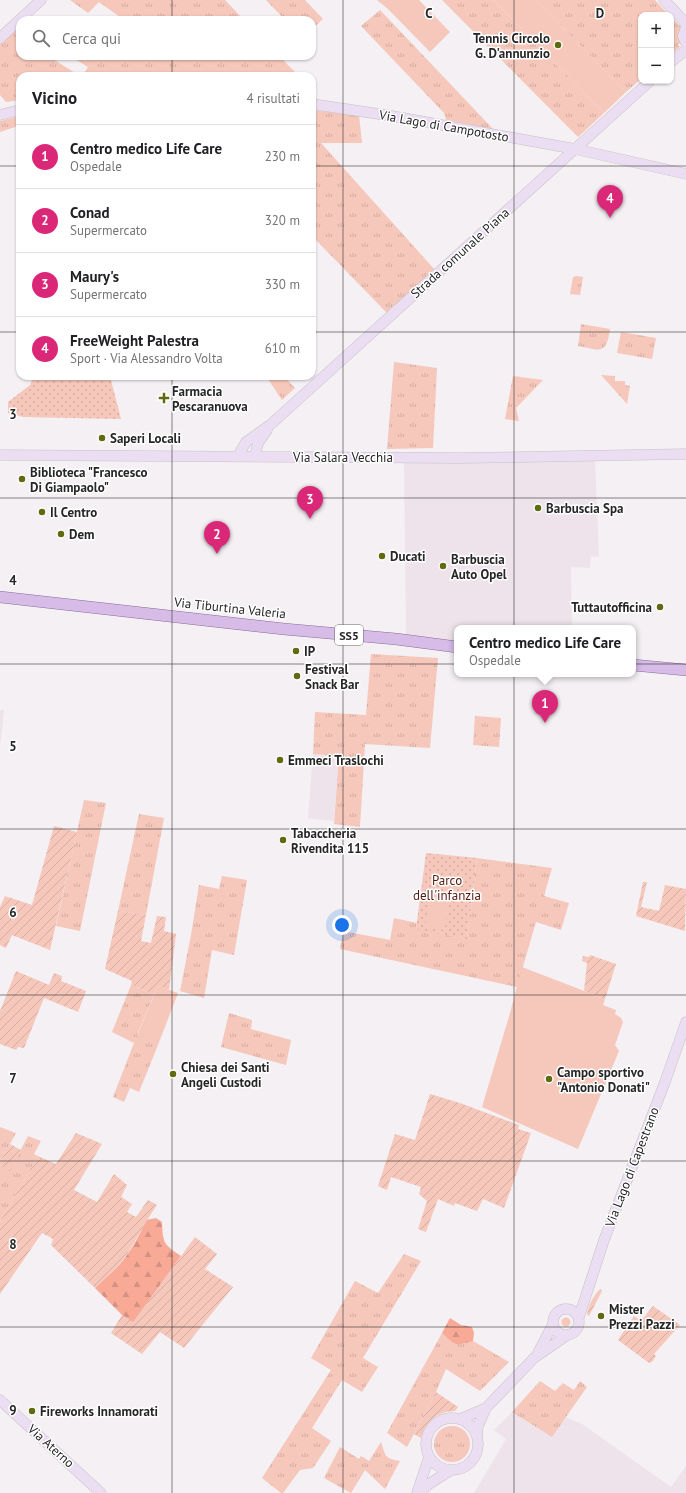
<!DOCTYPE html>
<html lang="it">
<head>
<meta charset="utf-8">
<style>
	:root { --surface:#fff; --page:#f2f2f2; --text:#202124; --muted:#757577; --line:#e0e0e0; --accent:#db2777 }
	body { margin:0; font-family:"PT Sans",sans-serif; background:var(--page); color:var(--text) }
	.controls { position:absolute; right:12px; top:12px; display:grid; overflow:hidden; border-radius:8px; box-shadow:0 1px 3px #0004 }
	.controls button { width:36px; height:36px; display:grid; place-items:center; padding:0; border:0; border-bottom:1px solid var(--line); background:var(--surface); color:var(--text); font:20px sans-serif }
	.you { position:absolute; left:342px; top:925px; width:14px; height:14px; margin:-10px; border:3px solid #fff; border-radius:50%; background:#1a73e8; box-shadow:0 0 0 6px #1a73e833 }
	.badge { display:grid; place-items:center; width:26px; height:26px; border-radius:50%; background:var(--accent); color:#fff; font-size:13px; font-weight:700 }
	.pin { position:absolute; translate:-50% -33px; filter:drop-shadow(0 1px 2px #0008) }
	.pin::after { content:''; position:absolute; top:21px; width:14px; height:12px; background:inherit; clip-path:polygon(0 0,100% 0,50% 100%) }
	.popup { position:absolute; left:454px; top:625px; width:182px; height:52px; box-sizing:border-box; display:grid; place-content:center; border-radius:8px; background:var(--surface); filter:drop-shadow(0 1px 3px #0005); font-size:13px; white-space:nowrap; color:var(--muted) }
	.popup b { font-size:15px; color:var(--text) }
	.popup::after { content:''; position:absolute; left:50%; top:100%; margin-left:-8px; border:8px solid transparent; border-top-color:var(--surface) }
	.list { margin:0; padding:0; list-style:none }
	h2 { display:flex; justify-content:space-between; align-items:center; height:52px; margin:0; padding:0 16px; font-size:17px }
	h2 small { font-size:13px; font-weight:400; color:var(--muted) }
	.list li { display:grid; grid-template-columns:26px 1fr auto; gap:12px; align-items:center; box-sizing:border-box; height:64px; padding:0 16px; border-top:1px solid var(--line) }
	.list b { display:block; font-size:15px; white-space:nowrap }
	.list p { margin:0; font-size:13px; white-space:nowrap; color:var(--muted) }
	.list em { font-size:13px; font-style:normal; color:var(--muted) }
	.icon { flex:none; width:22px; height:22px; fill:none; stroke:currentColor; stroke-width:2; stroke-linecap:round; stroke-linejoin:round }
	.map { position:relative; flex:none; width:686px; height:1493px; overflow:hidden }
	.search { position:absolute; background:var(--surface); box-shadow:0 1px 3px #0004; left:16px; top:16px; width:300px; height:44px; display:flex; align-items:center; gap:10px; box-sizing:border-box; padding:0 14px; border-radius:12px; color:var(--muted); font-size:15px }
	.panel { position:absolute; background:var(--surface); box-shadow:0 1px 3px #0004; left:16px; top:72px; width:300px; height:308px; border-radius:12px }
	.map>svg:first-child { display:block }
	.built { fill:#eee3ea }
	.grass { fill:url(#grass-tufts) }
	.forest { fill:url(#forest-firs) }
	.park { fill:url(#park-dots) }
	.garden { fill:url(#garden-furrows) }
	.pitch { fill:#f6c7bb }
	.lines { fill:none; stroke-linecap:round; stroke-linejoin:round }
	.secondary-casing { stroke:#c5c1c4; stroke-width:11 }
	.primary-casing { stroke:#886b9a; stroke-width:12 }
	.secondary { stroke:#ebdef3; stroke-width:10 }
	.primary { stroke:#d7bce8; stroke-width:11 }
	.grid { fill:none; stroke:#272627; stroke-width:1; stroke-opacity:0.55 }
	.poi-dot { fill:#5f6a11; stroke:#fff; stroke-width:1.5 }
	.labels { text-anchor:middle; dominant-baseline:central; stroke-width:3; stroke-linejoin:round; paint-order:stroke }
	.shield { fill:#fff; stroke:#686768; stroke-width:1 }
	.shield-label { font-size:12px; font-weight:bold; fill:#272627 }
	.poi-label { font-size:13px; font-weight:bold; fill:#272627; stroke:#fff; text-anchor:start }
	.street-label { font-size:13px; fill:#272627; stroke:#fff }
	.park-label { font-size:13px; fill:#551a0c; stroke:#fff }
	.grid-label { font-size:13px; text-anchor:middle; font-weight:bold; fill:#272627; stroke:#fff; stroke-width:3; stroke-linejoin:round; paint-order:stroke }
</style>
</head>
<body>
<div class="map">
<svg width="686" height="1493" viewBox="0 0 686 1493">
	<defs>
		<pattern id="grass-tufts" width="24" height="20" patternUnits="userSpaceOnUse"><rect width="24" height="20" fill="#f6c7bb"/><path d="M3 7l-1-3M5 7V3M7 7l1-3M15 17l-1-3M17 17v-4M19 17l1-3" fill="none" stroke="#d3aba1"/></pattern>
		<pattern id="forest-firs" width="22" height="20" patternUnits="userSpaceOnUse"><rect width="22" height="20" fill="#f8aa97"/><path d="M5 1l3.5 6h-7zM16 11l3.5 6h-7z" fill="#d59282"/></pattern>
		<pattern id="park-dots" width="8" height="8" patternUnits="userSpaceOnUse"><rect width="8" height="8" fill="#f6c7bb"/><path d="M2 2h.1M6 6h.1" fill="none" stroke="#d3aba1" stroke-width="1.8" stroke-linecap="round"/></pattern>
		<pattern id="garden-furrows" width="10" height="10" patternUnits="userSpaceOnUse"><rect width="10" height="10" fill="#f6c7bb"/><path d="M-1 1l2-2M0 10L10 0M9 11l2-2" fill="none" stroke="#d3aba1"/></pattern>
	</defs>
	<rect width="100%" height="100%" fill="#f4f0f3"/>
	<path class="built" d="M595 460 599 557 591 556 590 568 571 567 572 628H457V645L406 638 404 462Z
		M0 710H4L0 747Z
		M313 754 339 756 334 821 308 818Z
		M512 1412 552 1437 565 1417 582 1424 671 1487 686 1466V1493H474L506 1439 494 1430Z"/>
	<path class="grass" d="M70 0H225L244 20H124L99 2 88 13Z
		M266 0H305L323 19 312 29V20H285Z
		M442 0H493L604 113 578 137Z
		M535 0H655L669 15H641V79L626 92Z
		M380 10 494 130 446 120 444 113 361 26Z
		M671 17 682 28 681 42 678 45 680 47 671 54Z
		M20 27V56H48L80 76H20V100L6 102 0 95V44Z
		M70 56H104L111 60 114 56H279L299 76H82L88 67Z
		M312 110 359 115 362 143H321L435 270 387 313 312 236Z
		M20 116V127H15L0 132V121Z
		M576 276 583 277 580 295 570 294 573 277Z
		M581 324 610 329C606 356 600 350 578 346Z
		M621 332 656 338 652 359 617 353Z
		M394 362 437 368 433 448 387 449Z
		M601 375 615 376V381H625V385L630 386 627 404Z
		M266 376H284L295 388 282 400Z
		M513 376 543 380 516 408 519 421 505 419Z
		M371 654 438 658 430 748 365 744 360 827 334 824 339 756 313 754 315 712 366 715Z
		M475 716 501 718 499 747 473 745Z
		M84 800 106 803 80 931 56 926Z
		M139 814 164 818 146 915 118 911Z
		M477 858 552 868 544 896 569 903 561 930 536 922 517 987 340 949 343 931 390 940 394 918 417 923 416 928 467 939Z
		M222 876 247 880 234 955 212 950 204 998 180 991 191 935 199 885 219 889Z
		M131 985 154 995 137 1035 158 1045 139 1092 130 1088 124 1102 113 1097 134 1043 112 1032Z
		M229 1013 252 1020 251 1029 291 1040 286 1065 221 1047Z
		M0 1127 16 1133 0 1162Z
		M28 1136 41 1141 34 1154 38 1156 0 1221V1165L10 1170Z
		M404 1254 421 1261 363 1358 378 1367 362 1392 342 1380 312 1428 331 1441 313 1468 300 1470 283 1493H281L262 1478 331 1370 311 1358 355 1281 378 1293Z
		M561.5 1322a4.5 4.5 0 1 1 9 0a4.5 4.5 0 1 1-9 0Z
		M442 1333 454 1343 473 1341 509 1362 480 1391 446 1369 436 1392 407 1447 387 1433Z
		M540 1381 555 1391 563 1383 574 1390 580 1381 587 1387 552 1437 512 1412Z
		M434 1444a18 18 0 1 1 36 0a18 18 0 1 1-36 0Z
		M381 1442C386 1457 384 1458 400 1461L385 1489 365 1470 351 1493 324 1478 340 1447 359 1459 361 1456 369 1461Z"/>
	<path class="forest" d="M156 1218 162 1222C163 1243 163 1244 181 1256L133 1323 122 1315 95 1288C103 1279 112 1273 120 1264 131 1251 140 1235 146 1220Z
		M450 1318 461 1325 472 1327 474 1333 473 1341C455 1346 456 1346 442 1333Z"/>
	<path class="park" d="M36 376H110L121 419 23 417 8 413V402L30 385 32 380Z
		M426 853 477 858 467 939 416 929Z"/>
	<path class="garden" d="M54 826 77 832 50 950 12 935 6 948 0 945V907L5 896 32 905Z
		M643 882H647L641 907 659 911 665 885 686 889 685 931 636 916Z
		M118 911 146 915 141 941 151 943 157 916 166 917 164 931 176 934 169 990 158 986 154 995 131 985 132 981 105 969Z
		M590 955 616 964 605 999 584 991 587 963 582 961 583 956 589 957Z
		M16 971 49 985 54 973 62 976 61 981 86 991 78 1012 44 998 24 1048 18 1047 16 1050 0 1044V1011Z
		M430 1094 460 1103 519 1125 518 1129 531 1133 504 1208 483 1199 477 1211 455 1203 454 1206 438 1199 426 1232 418 1229 427 1201 419 1194 421 1187 391 1177 387 1190 378 1186 395 1134 415 1140Z
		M76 1133 102 1144 74 1190 97 1202 114 1174 127 1185 121 1197 132 1204 127 1212 136 1217 148 1200 157 1205C144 1223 135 1244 122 1261 114 1272 104 1279 95 1288L51 1245 53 1239 42 1233 0 1294V1221L38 1156 56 1164Z
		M10 1144 21 1150 10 1171 0 1165V1162Z
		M195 1237 217 1254 205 1269 233 1287 184 1348 160 1332 142 1354 111 1333 122 1315 133 1322Z
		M601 1289 602 1291 589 1316 587 1314C589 1304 593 1296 601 1289Z
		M653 1306 680 1325 654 1354 656 1356 652 1362 649 1363 618 1340 634 1316 641 1321Z
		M436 1392 458 1407 455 1411C437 1411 426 1422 421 1438L414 1434Z"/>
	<path class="pitch" d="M377 0H419L450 32 430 52 388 9Z
		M493 0H535L626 92 604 113Z
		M429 895 449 898 445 930 425 928Z
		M522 967 605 999 603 1005 616 1010 615 1014 621 1018 623 1022 615 1045 619 1051 578 1149 482 1107 510 1013Z
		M158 986 178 993 158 1045 137 1036Z"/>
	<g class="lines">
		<defs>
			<path id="secondary" d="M664 0 683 20 686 25
				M686 27 683 36 686 43
				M0 38 41 0
				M671 62 686 50
				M312 104 392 116 575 149 686 174
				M0 115 20 110
				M0 455 461 458 686 454
				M238 456 246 442 270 425 650 81
				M255 456 258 443 267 430
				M553 1322a13 13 0 1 1 26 0a13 13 0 1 1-26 0Z
				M579 1317 604 1240 665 1082 686 1022
				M538 1353 553 1324
				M0 1400 101 1493
				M426 1444a26 26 0 1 1 52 0a26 26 0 1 1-52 0Z
				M460 1419 486 1408
				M477 1437 478 1426 486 1408 534 1358 566 1336
				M417 1493 429 1457
				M419 1493 429 1484 451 1470"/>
			<path id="primary" d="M0 597 284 629 396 639 457 647
				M633 665 686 670"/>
		</defs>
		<use href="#secondary" class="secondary-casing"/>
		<use href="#primary" class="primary-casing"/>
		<use href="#secondary" class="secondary"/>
		<use href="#primary" class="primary"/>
	</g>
	<path class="grid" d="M172 0V20M343 0V1493M514 0V1493M172 56V76M0 166H20M312 166H686M0 332H20M312 332H686M172 376V1493M0 498H686M0 664H686M0 829H686M0 995H686M0 1161H686M0 1327H686"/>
	<g class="poi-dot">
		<circle cx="558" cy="45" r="4"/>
		<path d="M162 392h4v4h4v4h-4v4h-4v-4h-4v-4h4z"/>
		<circle cx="102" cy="438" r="4"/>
		<circle cx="22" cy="479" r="4"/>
		<circle cx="538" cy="508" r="4"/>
		<circle cx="42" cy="512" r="4"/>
		<circle cx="61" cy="534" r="4"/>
		<circle cx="382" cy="556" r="4"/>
		<circle cx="443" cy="566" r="4"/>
		<circle cx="660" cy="607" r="4"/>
		<circle cx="296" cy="651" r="4"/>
		<circle cx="297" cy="676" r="4"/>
		<circle cx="280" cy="760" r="4"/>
		<circle cx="283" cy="840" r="4"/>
		<circle cx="173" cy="1074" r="4"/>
		<circle cx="549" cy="1079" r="4"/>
		<circle cx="601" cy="1316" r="4"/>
		<circle cx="32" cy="1411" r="4"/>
	</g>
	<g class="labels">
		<rect class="shield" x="335" y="625" width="28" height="20" rx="3"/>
		<g class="shield-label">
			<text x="349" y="635">SS5</text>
		</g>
		<g class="poi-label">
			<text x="550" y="38" text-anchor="end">Tennis Circolo<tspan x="550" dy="15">G. D'annunzio</tspan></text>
			<text x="172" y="391">Farmacia<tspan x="172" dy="15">Pescaranuova</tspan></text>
			<text x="110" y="438">Saperi Locali</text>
			<text x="30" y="472">Biblioteca "Francesco<tspan x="30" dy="15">Di Giampaolo"</tspan></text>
			<text x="546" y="508">Barbuscia Spa</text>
			<text x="50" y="512">Il Centro</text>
			<text x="69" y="534">Dem</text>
			<text x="390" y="556">Ducati</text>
			<text x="451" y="559">Barbuscia<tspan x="451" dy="15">Auto Opel</tspan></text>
			<text x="652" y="607" text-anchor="end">Tuttautofficina</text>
			<text x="304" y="651">IP</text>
			<text x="305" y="669">Festival<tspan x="305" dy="15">Snack Bar</tspan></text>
			<text x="288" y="760">Emmeci Traslochi</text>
			<text x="291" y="833">Tabaccheria<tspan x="291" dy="15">Rivendita 115</tspan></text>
			<text x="181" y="1067">Chiesa dei Santi<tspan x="181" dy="15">Angeli Custodi</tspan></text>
			<text x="557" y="1072">Campo sportivo<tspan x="557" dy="15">"Antonio Donati"</tspan></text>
			<text x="609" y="1309">Mister<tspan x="609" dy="15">Prezzi Pazzi</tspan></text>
			<text x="40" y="1411">Fireworks Innamorati</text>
		</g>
		<g class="street-label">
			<text transform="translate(444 126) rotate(10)">Via Lago di Campotosto</text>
			<text transform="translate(460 253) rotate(-42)">Strada comunale Piana</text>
			<text x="343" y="457">Via Salara Vecchia</text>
			<text transform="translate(230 608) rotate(6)">Via Tiburtina Valeria</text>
			<text transform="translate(632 1167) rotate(-69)">Via Lago di Capestrano</text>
			<text transform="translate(51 1446) rotate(42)">Via Aterno</text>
		</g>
		<g class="park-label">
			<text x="447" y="880">Parco<tspan x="447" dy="15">dell'infanzia</tspan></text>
		</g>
	</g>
	<g class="grid-label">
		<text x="429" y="18">C</text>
		<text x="600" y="18">D</text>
		<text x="13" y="419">3</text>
		<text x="13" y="585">4</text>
		<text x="13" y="751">5</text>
		<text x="13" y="917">6</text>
		<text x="13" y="1083">7</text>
		<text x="13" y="1249">8</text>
		<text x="13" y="1415">9</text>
	</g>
</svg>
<div class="controls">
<button>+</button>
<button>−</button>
</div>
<div class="you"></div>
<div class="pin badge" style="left:545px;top:723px">1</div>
<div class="popup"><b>Centro medico Life Care</b>Ospedale</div>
<div class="pin badge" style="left:217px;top:554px">2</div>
<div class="pin badge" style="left:310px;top:519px">3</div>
<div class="pin badge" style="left:610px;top:218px">4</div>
<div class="search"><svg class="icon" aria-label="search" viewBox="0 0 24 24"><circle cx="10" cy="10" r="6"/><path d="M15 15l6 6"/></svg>Cerca qui</div>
<section class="panel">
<h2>Vicino<small>4 risultati</small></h2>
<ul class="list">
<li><span class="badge">1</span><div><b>Centro medico Life Care</b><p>Ospedale</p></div><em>230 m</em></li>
<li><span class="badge">2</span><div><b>Conad</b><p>Supermercato</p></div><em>320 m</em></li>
<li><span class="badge">3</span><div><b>Maury's</b><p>Supermercato</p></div><em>330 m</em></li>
<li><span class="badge">4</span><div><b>FreeWeight Palestra</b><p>Sport · Via Alessandro Volta</p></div><em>610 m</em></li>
</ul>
</section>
</div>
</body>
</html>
